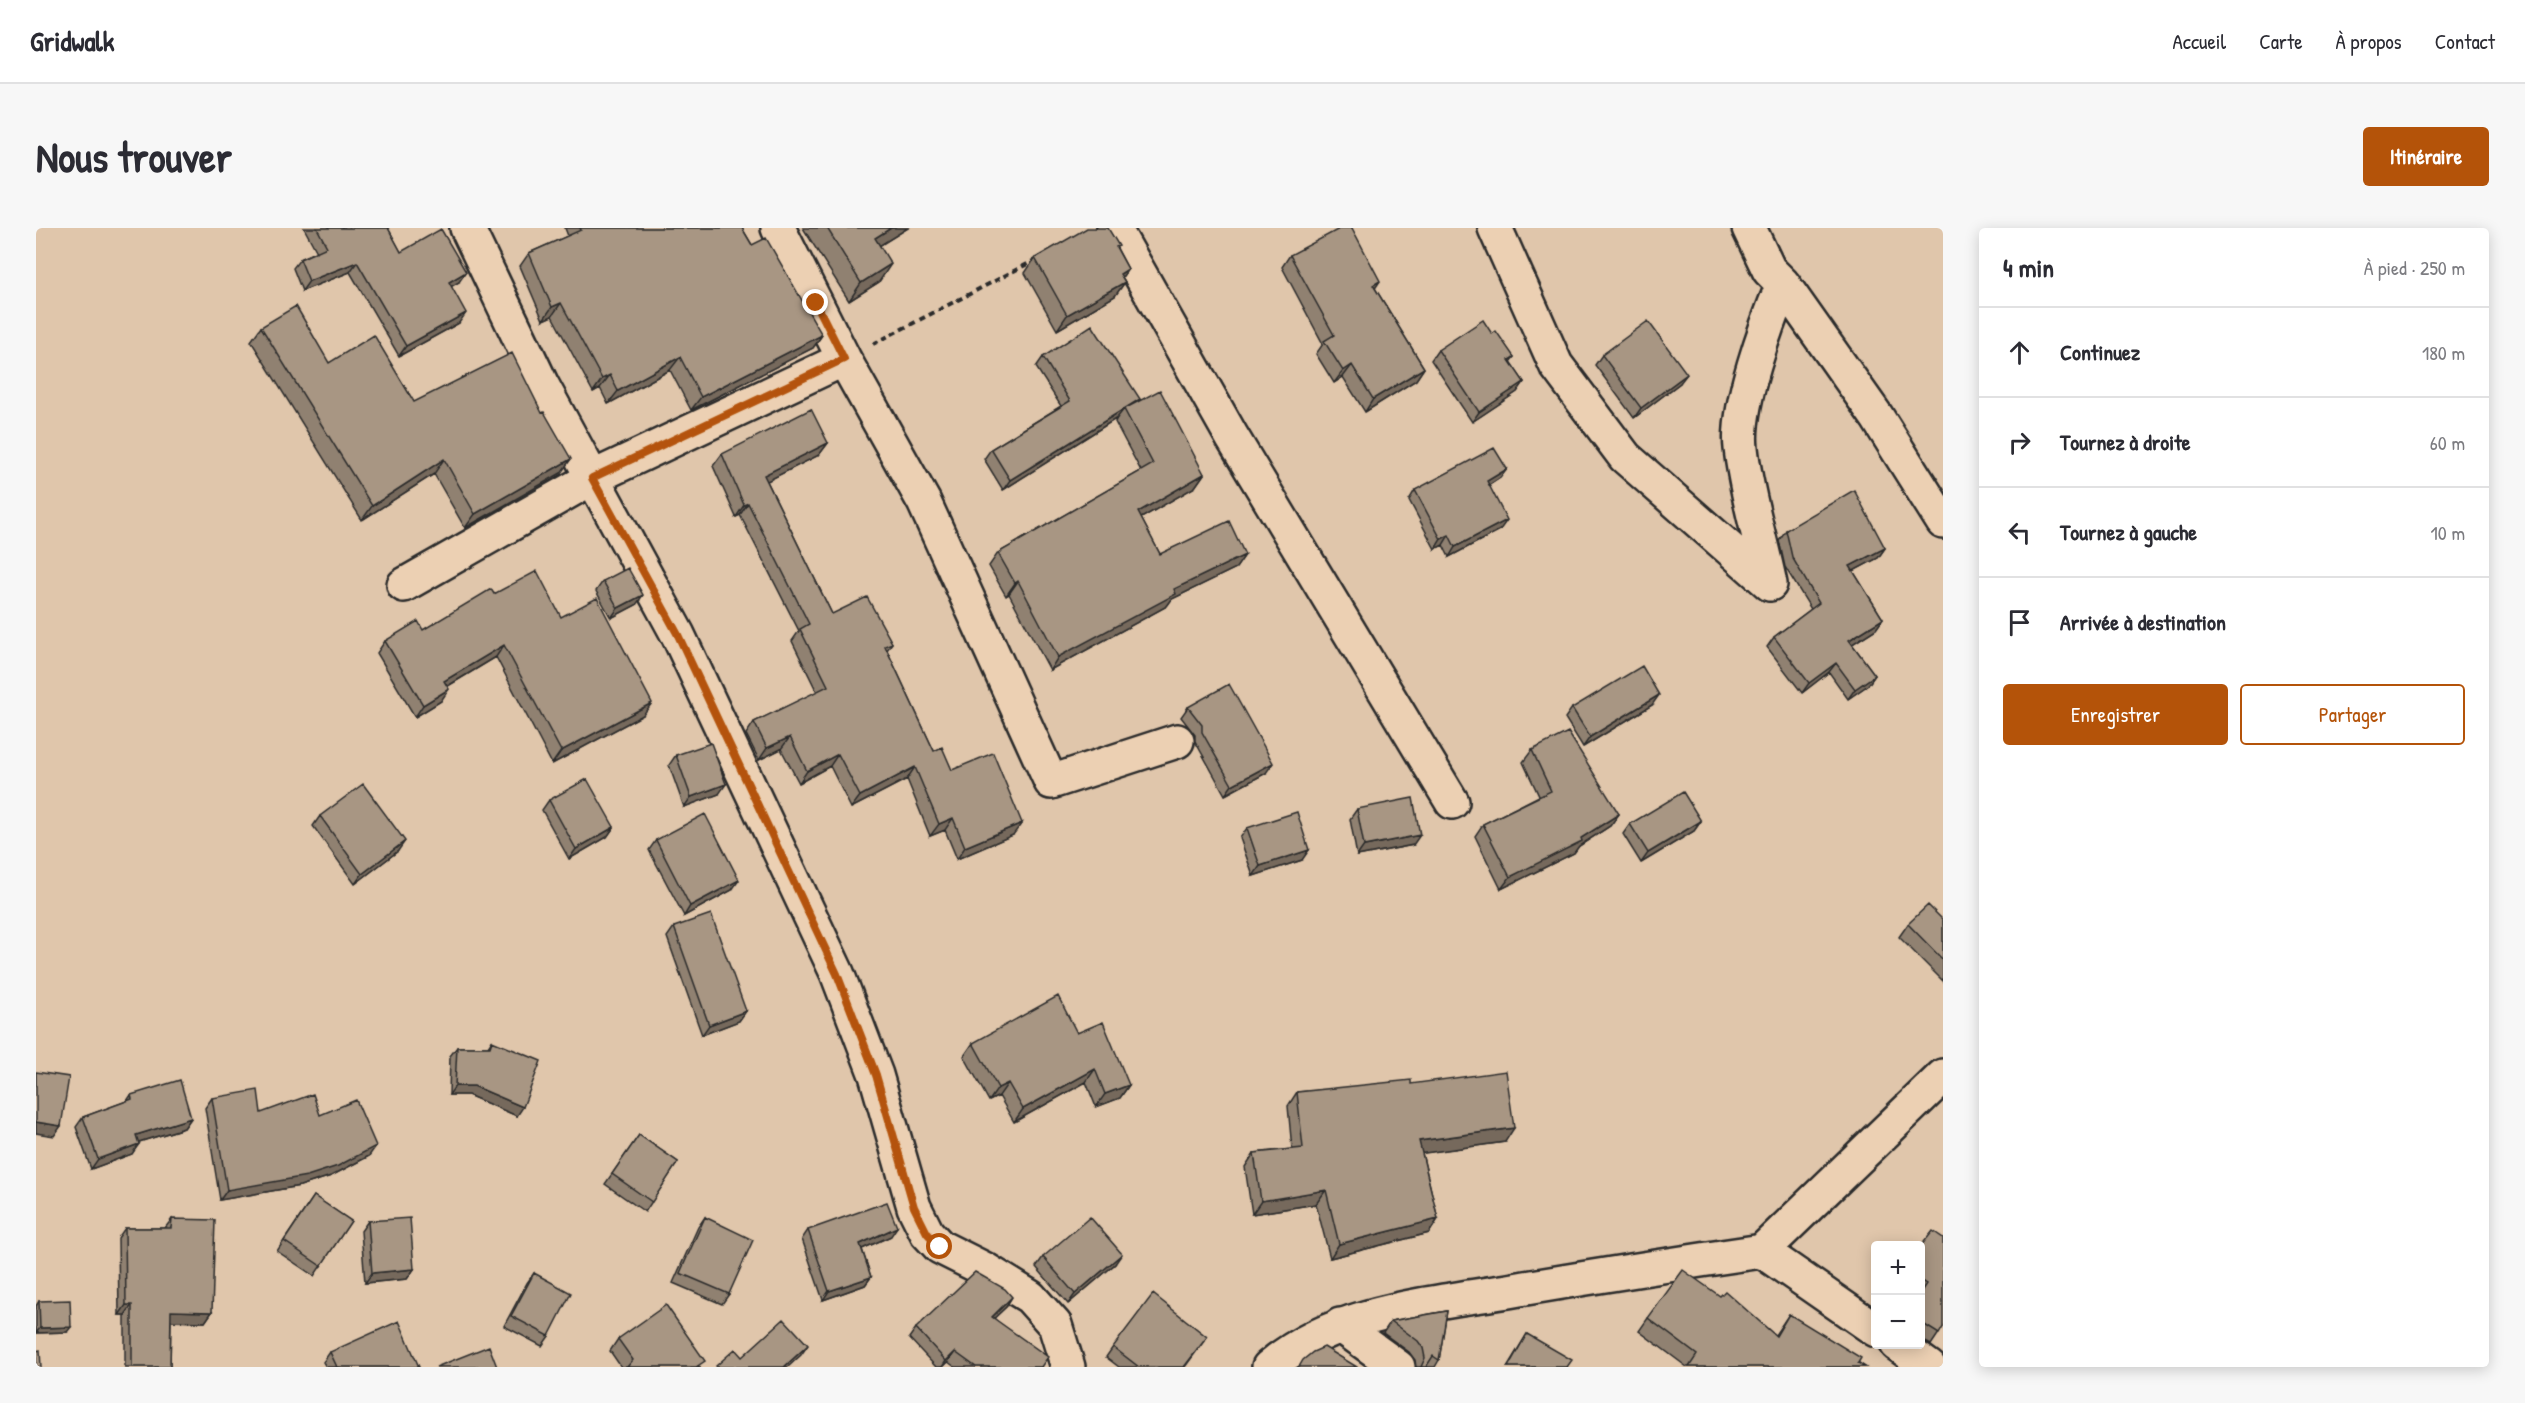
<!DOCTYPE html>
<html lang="fr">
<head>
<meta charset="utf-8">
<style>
	:root { --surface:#fff; --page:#f7f7f7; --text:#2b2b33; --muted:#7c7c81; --line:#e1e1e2; --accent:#b45309 }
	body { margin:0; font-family:"Patrick Hand",sans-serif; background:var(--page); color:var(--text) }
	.controls { position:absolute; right:18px; bottom:18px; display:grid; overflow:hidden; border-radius:6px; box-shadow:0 3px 15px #0003 }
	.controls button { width:54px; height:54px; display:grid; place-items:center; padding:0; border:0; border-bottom:2px solid var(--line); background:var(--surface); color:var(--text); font:30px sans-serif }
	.stop { position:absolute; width:18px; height:18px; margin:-14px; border:4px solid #b45309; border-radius:50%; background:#fff }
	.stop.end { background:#b45309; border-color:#fff; box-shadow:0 2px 6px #0008 }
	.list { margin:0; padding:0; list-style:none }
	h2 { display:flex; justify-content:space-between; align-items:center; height:78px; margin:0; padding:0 24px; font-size:26px }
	h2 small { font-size:20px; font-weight:400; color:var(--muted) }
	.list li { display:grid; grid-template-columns:39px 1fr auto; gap:18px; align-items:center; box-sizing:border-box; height:90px; padding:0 24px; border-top:2px solid var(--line) }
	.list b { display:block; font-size:22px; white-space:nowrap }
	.list em { font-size:20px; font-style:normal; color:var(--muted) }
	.actions { display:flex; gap:12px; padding:18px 24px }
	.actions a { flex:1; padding:14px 0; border:2px solid var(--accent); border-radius:6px; text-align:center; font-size:21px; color:var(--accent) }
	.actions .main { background:var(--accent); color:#fff }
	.icon { flex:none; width:33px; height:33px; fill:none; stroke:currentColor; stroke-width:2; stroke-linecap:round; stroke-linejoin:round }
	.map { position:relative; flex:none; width:1907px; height:1139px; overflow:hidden; border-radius:6px }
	header { display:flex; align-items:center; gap:36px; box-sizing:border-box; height:84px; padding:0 30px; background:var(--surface); border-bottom:2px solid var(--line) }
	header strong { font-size:28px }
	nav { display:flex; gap:33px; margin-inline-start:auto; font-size:21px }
	.intro { display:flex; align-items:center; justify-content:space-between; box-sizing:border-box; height:144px; padding:0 36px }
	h1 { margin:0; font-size:42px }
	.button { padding:15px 27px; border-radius:6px; background:var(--accent); color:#fff; font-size:21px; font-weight:700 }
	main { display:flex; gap:36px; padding:0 36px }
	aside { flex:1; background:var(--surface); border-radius:6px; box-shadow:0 3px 15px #0003 }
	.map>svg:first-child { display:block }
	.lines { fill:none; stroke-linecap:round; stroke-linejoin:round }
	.street-casing { stroke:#2b2b2b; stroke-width:38 }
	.path { stroke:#2b2b2b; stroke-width:4; stroke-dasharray:6 4.5; stroke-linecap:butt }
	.street { stroke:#ecd0b3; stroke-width:33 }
	.wall { fill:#908171; stroke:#2b2b2b; stroke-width:1.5 }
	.shaded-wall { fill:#76695c; stroke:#2b2b2b; stroke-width:1.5 }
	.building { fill:#a89683; stroke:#2b2b2b; stroke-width:1.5 }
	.route { stroke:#b45309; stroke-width:8 }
</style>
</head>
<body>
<header>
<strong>Gridwalk</strong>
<nav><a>Accueil</a><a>Carte</a><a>À propos</a><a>Contact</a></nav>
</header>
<div class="intro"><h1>Nous trouver</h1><a class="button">Itinéraire</a></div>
<main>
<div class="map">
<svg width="1907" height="1139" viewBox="0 0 1907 1139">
	<rect width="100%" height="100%" fill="#e0c6ab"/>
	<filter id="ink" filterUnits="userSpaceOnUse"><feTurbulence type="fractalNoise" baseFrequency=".0167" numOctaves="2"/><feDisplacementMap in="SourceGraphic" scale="12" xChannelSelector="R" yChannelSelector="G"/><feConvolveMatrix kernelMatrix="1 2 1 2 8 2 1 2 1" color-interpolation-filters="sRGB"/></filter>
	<g filter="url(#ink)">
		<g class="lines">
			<defs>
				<path id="street" d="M431 0 506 157 642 407 801 745 840 847 878 979 891 1005 904 1019 950 1042 994 1069 1019 1097 1032 1139
					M742 0 808 131 888 274 1015 554 1141 513
					M1078 0 1196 209 1416 574
					M1459 0 1520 137 1589 229 1734 356
					M1713 0 1733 42 1747 56C1731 95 1700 179 1705 220 1710 266 1725 312 1734 356
					M1747 56 1841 189 1907 294
					M368 357 556 250 808 131
					M1726 1023 1907 848
					M1304 1097 1362 1139
					M1861 1116 1893 1139
					M1233 1139C1300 1082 1395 1076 1478 1062 1561 1048 1643 1035 1726 1023L1840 1102"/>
			</defs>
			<use href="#street" class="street-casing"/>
			<path class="path" d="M837 116 1001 31"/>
			<use href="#street" class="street"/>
		</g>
		<path class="wall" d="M268 0H352L365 24 423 54 415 58 423 95 363 128 314 44 266 63 257 40 264 31 281 24Z
			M529 0H706L716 17 786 107 777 120 655 182 634 142 572 176 564 160 557 164 516 88 507 92 484 38 493 25 532 8Z
			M767 0H872L844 17 843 54 813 73Z
			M1081 20 1092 41 1086 49 1089 54 1079 68 1021 102 989 45 999 30Z
			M1254 27 1339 60 1388 140 1380 152 1329 184 1307 149 1298 155 1280 126 1287 116 1246 39Z
			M225 99 293 135 378 174 525 245 429 300 398 246 326 292 215 113Z
			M1456 106 1478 129 1474 134 1488 154 1481 164 1436 194 1395 132 1402 122Z
			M1566 127 1644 155 1598 190 1559 137Z
			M1007 129 1102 174 1168 246 1159 259 1105 290 1124 326 1209 327 1200 340 1136 371 1131 378 1014 442 973 366 970 368 953 338 962 325 1105 243 1079 194 1081 190 967 262 948 231 955 221 1025 178 1000 139Z
			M792 215 783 227 731 253 796 386 856 415 851 422 898 523 977 607 921 631 909 602 894 608 871 551 815 580 794 538 763 555 745 521 723 532 710 506 718 494 781 464 756 413 763 403 704 287 700 289 677 238 686 226Z
			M1471 241 1464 250 1453 257 1464 302 1413 329 1407 317 1399 321 1373 272 1379 262Z
			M1750 302 1849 320 1842 330 1817 343 1847 391 1840 401 1816 416 1839 447 1832 457 1812 471 1793 444 1766 465 1731 419 1738 409 1775 381 1749 339 1743 312Z
			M567 353 600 377 575 390 560 363Z
			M458 366 525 389 607 487 516 536 460 429 412 458 405 473 379 489 341 425 349 413 387 402Z
			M1616 477 1547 519 1529 490 1536 480Z
			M1152 479 1230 545 1189 567 1159 513V507L1145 489Z
			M1496 522 1583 586 1574 598 1543 618 1538 625 1465 661 1439 608 1447 596 1503 568 1487 534Z
			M640 527 683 566 648 579 633 537Z
			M513 572 578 599 571 609 533 631 506 582Z
			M1321 581 1377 617 1321 628 1314 591Z
			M284 588 362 623 319 656 277 598Z
			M1665 593 1658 603 1605 635 1587 606 1594 596Z
			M1211 600 1266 632 1217 648 1204 610Z
			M620 612 696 662 648 688 613 622Z
			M1907 692V753L1863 709 1872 696Z
			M638 699 710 783 703 793 666 807 631 709Z
			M1041 805 1093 857 1084 870 1060 879 1050 854 978 894 963 868 953 873 928 828 937 815Z
			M456 813 481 888 432 867H413L414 828 421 819H452Z
			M1375 856 1469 914 1386 925 1402 991 1393 1005 1294 1030 1280 976 1216 986 1209 939 1218 925 1256 921 1252 878 1261 864Z
			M95 867 155 890 148 900 103 914 96 926 55 941 40 899 47 889 91 873Z
			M176 870 225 885 284 887 333 928 295 948 264 958 184 972 169 880Z
			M603 907 642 934 609 984 569 956Z
			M278 968 315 993 278 1048 241 1023Z
			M669 989 693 1066 686 1076 637 1055 662 999Z
			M136 991 176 1084 169 1094 135 1093 134 1139H89V1087H83L82 1010 89 1000H129Z
			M332 993 378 1041 371 1051 329 1055 325 1003Z
			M772 1002 855 1008 826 1021 835 1049 829 1057 787 1072 766 1011Z
			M1884 1019 1907 1099 1895 1117 1884 1111Z
			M1007 1029 1079 1036 1032 1076 1000 1039Z
			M498 1045 513 1108 506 1118 468 1098 491 1055Z
			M3 1073 31 1104 0 1105V1078Z
			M970 1079 958 1090 1005 1139H919L912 1134 907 1139H900L873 1110 880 1100Z
			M1411 1083 1403 1132 1399 1139H1380L1379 1132 1373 1124 1347 1105 1355 1093Z
			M1753 1086 1829 1139H1651L1603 1103 1612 1090 1739 1107Z
			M1491 1106 1531 1139H1471Z
			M1171 1109 1149 1139H1083L1070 1129 1077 1119Z
			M582 1111 665 1139H585L574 1123Z
			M294 1124 383 1139H290L287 1134Z"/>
		<path class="shaded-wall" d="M855 0H872L827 28 839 10Z
			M321 34 314 44 266 63 273 53Z
			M855 36 843 54 813 73 825 55Z
			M1092 41 1082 55 1084 46Z
			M430 44 423 54 406 64 413 54Z
			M1344 53 1336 65 1337 57Z
			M1089 54 1079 68 1021 102 1031 87Z
			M525 75 516 88 507 92 516 79Z
			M430 85 423 95 363 128 370 118Z
			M786 107 777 120 655 182 665 169Z
			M644 129 634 142 572 176 582 163Z
			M1316 137 1307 149 1298 155 1307 143Z
			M1388 140 1380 152 1329 184 1337 171Z
			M1651 146 1644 155 1598 190 1605 180Z
			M574 147 564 160 557 164 566 151Z
			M1488 154 1481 164 1436 194 1443 184Z
			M1104 171 1097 181H1088L1081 190 967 262 974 252Z
			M792 215 783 227 719 259 728 247Z
			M408 231 398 246 326 292 336 278Z
			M535 231 525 245 429 300 439 286Z
			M1471 241 1464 250 1444 263 1451 253Z
			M1168 246 1159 259 1093 297 1102 284Z
			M712 275 704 287 700 289 708 277Z
			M1471 292 1464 302 1413 329 1419 319Z
			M1413 307 1407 317 1399 321 1405 311Z
			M1849 320 1842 330 1808 348 1814 338Z
			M1209 327 1200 340 1136 371 1131 378 1014 442 1022 429 1138 361Z
			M982 353 973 366 970 368 979 355Z
			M607 367 600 377 575 390 582 380Z
			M1847 391 1840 401 1807 422 1813 412Z
			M468 417 460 429 400 465 408 453Z
			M1800 435 1793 444 1766 465 1773 455Z
			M1839 447 1832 457 1812 471 1819 461Z
			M413 461 405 473 379 489 387 477Z
			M1623 467 1616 477 1547 519 1554 509Z
			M616 475 607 487 516 536 525 523Z
			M754 509 745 521 723 532 731 520Z
			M802 526 794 538 763 555 771 543Z
			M1237 535 1230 545 1189 567 1196 557Z
			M879 539 871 551 815 580 824 568Z
			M690 556 683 566 648 579 655 569Z
			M1583 586 1574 598 1543 618 1538 625 1465 661 1474 649 1545 610Z
			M917 590 909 602 894 608 903 596Z
			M1665 593 1658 603 1605 635 1612 625Z
			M986 595 977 607 921 631 929 619Z
			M578 599 571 609 533 631 540 621Z
			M1384 607 1377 617 1321 628 1328 618Z
			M369 613 362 623 319 656 326 646Z
			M1273 622 1266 632 1217 648 1224 638Z
			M703 652 696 662 648 688 654 678Z
			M710 783 703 793 666 807 673 797Z
			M1059 841 1050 854 978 894 987 881Z
			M972 855 963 868 953 873 962 860Z
			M1093 857 1084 870 1060 879 1069 866Z
			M419 858H438L487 879 481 888 432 867H413Z
			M155 890 148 900 93 917 100 907Z
			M0 894 25 898 18 908 0 905Z
			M1478 900 1469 914 1374 927 1383 913Z
			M103 916 96 926 55 941 62 931Z
			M340 918 333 928 295 948 264 958 184 972 191 962Z
			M1290 962 1280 976 1216 986 1225 973Z
			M1402 991 1393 1005 1294 1030 1303 1016Z
			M861 999 855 1008 817 1025 824 1016Z
			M1086 1026 1079 1036 1032 1076 1039 1066Z
			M378 1041 371 1051 329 1055 336 1045Z
			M835 1049 829 1057 787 1072 793 1063Z
			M976 1069 970 1079 949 1099 956 1089Z
			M90 1077H96L89 1087H83Z
			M135 1083 176 1084 169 1094 128 1093Z
			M35 1099 31 1104 0 1105 4 1100Z
			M772 1117 765 1127 752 1139H748Z
			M919 1124 912 1134 907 1139H906L910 1133Z"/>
		<path class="building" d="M281 0H352L365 24 405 1 430 44 413 54 430 85 370 118 321 34 273 53 264 31 291 19Z
			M544 0H706L716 17 730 10 786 107 665 169 644 129 582 163 574 147 566 151 525 75 516 79 493 25 545 2Z
			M791 0H855L839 10 855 36 825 55Z
			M1051 0H1072L1083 18 1080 19 1092 41 1084 46 1089 54 1031 87 999 30Z
			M1305 0H1316L1344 53 1337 57 1388 140 1337 171 1316 137 1307 143 1288 113 1298 107 1254 27Z
			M260 78 293 135 338 107 378 174 476 125 506 185 508 184 535 231 439 286 408 231 336 278 225 99Z
			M1447 92 1456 106 1460 103 1478 129 1473 132 1488 154 1443 184 1402 122Z
			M1612 93 1651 146 1605 180 1566 127Z
			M1056 97 1104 171 974 252 955 221 1034 173 1007 129Z
			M1124 162 1168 246 1102 284 1124 326 1193 293 1209 327 1138 361 1140 366 1022 429 982 353 979 355 962 325 1117 236 1088 181Z
			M775 181 792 215 728 247 796 386 831 369 856 415 849 418 898 523 906 519 916 542 957 525 986 595 929 619 917 590 903 596 879 539 824 568 802 526 771 543 754 509 731 520 718 494 792 458 764 401 773 396 712 275 708 277 686 226Z
			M1458 220 1471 241 1451 253 1471 292 1419 319 1413 307 1405 311 1379 262Z
			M1818 262 1849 320 1814 338 1847 391 1813 412 1839 447 1819 461 1800 435 1773 455 1738 409 1783 375 1756 329 1750 302Z
			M592 340 607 367 582 380 567 353Z
			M501 343 525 389 561 370 616 475 525 523 468 417 408 453 413 461 387 477 349 413 382 393 387 402 455 361 458 366Z
			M1606 438 1623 467 1554 509 1536 480Z
			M1193 456 1237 535 1196 557 1166 504V497L1152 479Z
			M1532 504 1583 586 1545 610 1546 613 1474 649 1447 596 1515 563 1496 522Z
			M675 515 690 556 655 569 640 527Z
			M551 551 578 599 540 621 513 572Z
			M327 556 369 613 326 646 284 588Z
			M1647 564 1665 593 1612 625 1594 596Z
			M1377 570 1384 607 1328 618 1321 581Z
			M1261 584 1273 622 1224 638 1211 600Z
			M669 586 703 652 654 678 620 612Z
			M1892 677 1907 692V732L1872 696Z
			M675 686 710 783 673 797 638 699Z
			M1022 768 1041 805 1067 794 1093 857 1069 866 1059 841 987 881 972 855 962 860 937 815Z
			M456 813 505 833 487 879 438 858H419L421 819H454Z
			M1470 843 1478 900 1383 913 1402 991 1303 1016 1290 962 1225 973 1218 925 1267 920 1261 864 1375 852V856Z
			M0 844 33 849 25 898 0 894Z
			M144 852 155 890 100 907 103 916 62 931 47 889 96 871 95 867Z
			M222 862 225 885 277 866 284 887 320 872 340 918 302 938 271 948 191 962 176 870Z
			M603 907 642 934 616 974 576 946Z
			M278 968 315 993 285 1038 248 1013Z
			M851 974 861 999 824 1016 835 1049 793 1063 772 1002Z
			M669 989 717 1012 693 1066 644 1045Z
			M1054 989 1086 1026 1039 1066 1007 1029Z
			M374 990 378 1041 336 1045 332 993Z
			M136 991 179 992 176 1084 135 1083 134 1139H96V1077H90L89 1000H135Z
			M1897 1003 1907 1010V1099L1903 1106 1884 1094V1065L1890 1056 1884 1052V1019Z
			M1647 1042 1684 1068 1689 1063 1740 1108 1753 1086 1825 1130 1822 1135 1829 1139H1653L1661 1127 1612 1090Z
			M939 1044 969 1061 976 1069 956 1089 1012 1129 1005 1139H940L919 1124 910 1133 880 1100Z
			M498 1045 535 1065 513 1108 475 1088Z
			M1117 1066 1171 1109 1148 1139H1103L1077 1119Z
			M34 1072 35 1099 4 1100 3 1073Z
			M630 1077 669 1133 660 1139H591L597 1132 582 1111Z
			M1411 1083 1403 1132 1397 1128 1390 1139H1385L1389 1130 1387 1120 1382 1113 1355 1093Z
			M748 1091 772 1117 748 1139H681L680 1138 699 1121 706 1129Z
			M363 1093 383 1139H301L294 1124Z
			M1491 1106 1536 1132 1531 1139H1472Z
			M453 1118 461 1139H400Z
			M1288 1119 1321 1139H1263L1267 1132 1277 1124Z
			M4 1122 5 1139H0V1123Z"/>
	</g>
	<g class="lines" filter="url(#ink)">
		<path class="route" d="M780 75 808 131 556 250 642 407 801 746 840 847 878 979 891 1005 904 1019"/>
	</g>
</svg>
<div class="controls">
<button>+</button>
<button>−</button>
</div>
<div class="stop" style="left:904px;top:1019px"></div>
<div class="stop end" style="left:780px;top:75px"></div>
</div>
<aside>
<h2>4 min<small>À pied · 250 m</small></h2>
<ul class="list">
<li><svg class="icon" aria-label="ahead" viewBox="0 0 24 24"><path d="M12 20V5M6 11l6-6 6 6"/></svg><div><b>Continuez</b></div><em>180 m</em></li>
<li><svg class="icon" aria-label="right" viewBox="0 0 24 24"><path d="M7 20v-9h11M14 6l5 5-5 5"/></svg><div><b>Tournez à droite</b></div><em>60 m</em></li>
<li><svg class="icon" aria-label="left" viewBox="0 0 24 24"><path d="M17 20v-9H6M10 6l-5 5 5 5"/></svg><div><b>Tournez à gauche</b></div><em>10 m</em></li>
<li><svg class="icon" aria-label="arrive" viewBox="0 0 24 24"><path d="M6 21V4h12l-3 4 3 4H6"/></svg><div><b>Arrivée à destination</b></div></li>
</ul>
<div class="actions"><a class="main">Enregistrer</a><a>Partager</a></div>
</aside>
</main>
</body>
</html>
